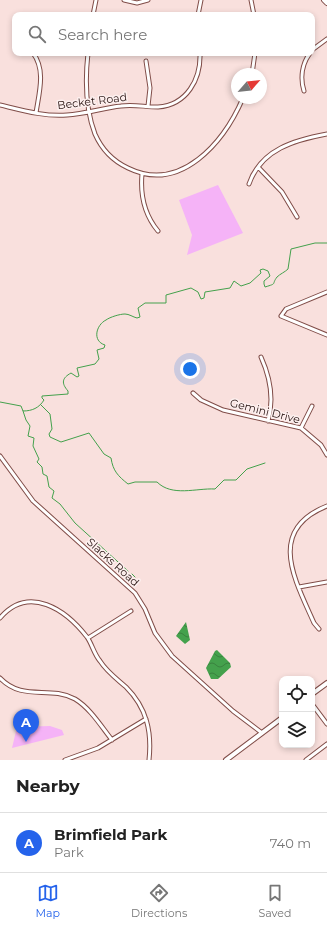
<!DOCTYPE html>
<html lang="en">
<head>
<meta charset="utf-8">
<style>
	:root { --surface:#fff; --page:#f6f6f6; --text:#222; --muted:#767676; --line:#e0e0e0; --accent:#2563eb }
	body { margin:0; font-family:Montserrat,sans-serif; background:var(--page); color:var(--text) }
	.controls { position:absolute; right:12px; bottom:12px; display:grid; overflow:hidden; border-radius:8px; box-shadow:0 2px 6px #0003 }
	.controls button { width:36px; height:36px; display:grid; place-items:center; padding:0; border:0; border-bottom:1px solid var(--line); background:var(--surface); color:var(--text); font:20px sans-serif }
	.compass { position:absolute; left:231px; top:68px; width:36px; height:36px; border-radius:50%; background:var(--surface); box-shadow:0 2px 6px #0003; rotate:62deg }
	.you { position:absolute; left:190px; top:369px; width:14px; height:14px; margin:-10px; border:3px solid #fff; border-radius:50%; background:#1a73e8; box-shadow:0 0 0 6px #1a73e833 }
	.badge { display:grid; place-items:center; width:26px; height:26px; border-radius:50%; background:var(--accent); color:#fff; font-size:13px; font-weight:700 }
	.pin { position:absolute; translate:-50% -33px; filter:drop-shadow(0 1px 2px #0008) }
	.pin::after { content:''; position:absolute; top:21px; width:14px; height:12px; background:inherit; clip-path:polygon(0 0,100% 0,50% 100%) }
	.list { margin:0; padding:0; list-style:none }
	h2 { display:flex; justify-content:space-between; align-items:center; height:52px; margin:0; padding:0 16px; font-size:17px }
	h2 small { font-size:13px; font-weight:400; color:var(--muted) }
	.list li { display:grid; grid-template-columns:26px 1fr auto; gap:12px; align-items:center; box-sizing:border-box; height:60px; padding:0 16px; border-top:1px solid var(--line) }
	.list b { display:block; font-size:15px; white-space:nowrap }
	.list p { margin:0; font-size:13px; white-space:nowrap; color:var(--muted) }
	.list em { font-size:13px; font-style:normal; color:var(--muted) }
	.icon { flex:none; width:22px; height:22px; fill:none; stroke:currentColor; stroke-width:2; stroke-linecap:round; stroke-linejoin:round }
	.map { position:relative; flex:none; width:327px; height:760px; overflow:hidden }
	.search { position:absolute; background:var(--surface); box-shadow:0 2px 6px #0003; left:12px; right:12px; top:12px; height:44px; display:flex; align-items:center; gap:10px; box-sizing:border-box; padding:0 14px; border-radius:8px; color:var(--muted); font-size:15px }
	.sheet { height:112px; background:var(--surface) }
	nav { display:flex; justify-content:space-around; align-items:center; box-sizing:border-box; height:56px; border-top:1px solid var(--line); background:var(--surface); font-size:11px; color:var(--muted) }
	nav a { display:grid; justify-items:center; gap:2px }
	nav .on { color:var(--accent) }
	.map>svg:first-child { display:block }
	.park { fill:#f5b3f7 }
	.water { fill:url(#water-waves) }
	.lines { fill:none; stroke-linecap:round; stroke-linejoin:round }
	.stream { stroke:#44a14c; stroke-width:1 }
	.minor-casing { stroke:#804d48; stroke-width:5 }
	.tertiary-casing { stroke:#804d48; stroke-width:6 }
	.minor { stroke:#fff; stroke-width:3 }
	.tertiary { stroke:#fff; stroke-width:4 }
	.labels { text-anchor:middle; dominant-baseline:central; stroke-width:3; stroke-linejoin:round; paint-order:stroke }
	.street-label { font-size:11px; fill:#281311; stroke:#fdf0ef }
</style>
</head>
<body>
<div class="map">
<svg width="327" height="760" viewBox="0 0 327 760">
	<defs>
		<pattern id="water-waves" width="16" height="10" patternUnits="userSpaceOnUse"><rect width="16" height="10" fill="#44a14c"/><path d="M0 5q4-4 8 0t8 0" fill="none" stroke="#39823e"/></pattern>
	</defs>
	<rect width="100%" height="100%" fill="#f9e0dd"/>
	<path class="park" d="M218 185 243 233 187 255 192 235 179 200Z
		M50 726 62 730 64 735 12 748 17 727Z"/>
	<path class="water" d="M186 622 190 640 185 644 176 636Z
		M217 650 230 663 231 667 218 679H211L206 668 215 651Z"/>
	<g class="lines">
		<path class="stream" d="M0 402 21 406 23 411C32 411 39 408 44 400L42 398V396L68 394V391C61 383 62 378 71 373L77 377 79 376 77 368 95 364 99 359 97 350 104 348 105 345C92 341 96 325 106 320 110 317 120 314 125 314 129 314 133 317 137 318L140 317 138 308 145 303H166V295L191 288 198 292 201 299 204 298 205 292 230 288 234 281 241 286 250 283 261 273 260 270 263 269 268 271 270 276 264 281V284L265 287C278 283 271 285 277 277 280 274 285 272 288 269L291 249 315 243H327
			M41 405 50 414 52 429 49 434 50 437 61 442 89 433 104 454 111 458C113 471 118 476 128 484L135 482H157C172 497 196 488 215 489L224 480H236L247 469 265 463
			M23 411 26 420 30 426 28 436 34 438 33 446 39 459 37 462 42 467 43 474 47 476 49 487 54 491 52 498 60 504 75 523 128 571
			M132 574 135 577"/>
		<defs>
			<path id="minor" d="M124 0 137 3 148 0
				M251 0 254 15
				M93 15 96 0
				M198 15 201 0
				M312 50 327 39
				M33 53C46 70 39 93 36 113
				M88 53C85 80 85 108 95 134 102 150 113 161 128 168 181 194 224 142 243 98
				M146 61 150 88 148 106
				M252 74 255 53
				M304 91C300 78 302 64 310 53
				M0 105C21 110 45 117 67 115 85 114 103 108 121 106 133 104 145 107 158 107 187 105 201 79 200 53
				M258 167 282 192 297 217
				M142 174C140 196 144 214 158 231
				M249 184C261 149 295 140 327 134
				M327 292 286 309 281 316 327 335
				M261 357C270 377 274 400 268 421
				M193 393 201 400 223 410 301 428 321 445 327 455
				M301 428 312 406
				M0 456 33 501 135 593 145 609 155 633 172 656 233 711 262 733
				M299 587 327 582
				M0 618C29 584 66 610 87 637 92 644 94 654 100 661 107 672 117 679 126 687 147 708 152 732 149 760
				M319 629 314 623C295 580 266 530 327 506
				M88 638 131 611
				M0 678C23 702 49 685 75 699 90 708 101 726 112 740
				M312 704 327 724
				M65 760 98 748 146 719
				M306 760 327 744"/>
			<path id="tertiary" d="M324 0 327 3
				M312 694 327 683
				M226 760 282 718"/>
		</defs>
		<use href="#minor" class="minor-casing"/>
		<use href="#tertiary" class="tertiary-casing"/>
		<use href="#minor" class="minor"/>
		<use href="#tertiary" class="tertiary"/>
	</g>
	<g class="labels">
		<g class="street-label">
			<text transform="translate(92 101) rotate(-7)">Becket Road</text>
			<text transform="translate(265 411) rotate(14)">Gemini Drive</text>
			<text transform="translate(113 562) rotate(42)">Slacks Road</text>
		</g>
	</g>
</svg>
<div class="controls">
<button><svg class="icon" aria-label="locate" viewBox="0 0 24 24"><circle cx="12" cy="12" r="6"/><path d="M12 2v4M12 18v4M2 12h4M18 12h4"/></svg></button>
<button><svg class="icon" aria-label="layers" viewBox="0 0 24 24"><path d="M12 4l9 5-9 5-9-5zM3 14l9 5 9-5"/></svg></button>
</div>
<svg class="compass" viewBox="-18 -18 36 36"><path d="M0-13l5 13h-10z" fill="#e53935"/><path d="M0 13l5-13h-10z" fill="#767676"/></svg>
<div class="you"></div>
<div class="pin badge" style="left:26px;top:742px">A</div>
<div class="search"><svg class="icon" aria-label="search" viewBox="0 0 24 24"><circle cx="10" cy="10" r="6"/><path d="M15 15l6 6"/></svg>Search here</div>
</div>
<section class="sheet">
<h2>Nearby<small></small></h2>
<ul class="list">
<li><span class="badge">A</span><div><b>Brimfield Park</b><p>Park</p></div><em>740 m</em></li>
</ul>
</section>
<nav>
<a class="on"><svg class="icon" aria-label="map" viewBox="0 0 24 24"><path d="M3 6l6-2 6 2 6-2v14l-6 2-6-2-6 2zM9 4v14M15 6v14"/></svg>Map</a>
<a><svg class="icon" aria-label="directions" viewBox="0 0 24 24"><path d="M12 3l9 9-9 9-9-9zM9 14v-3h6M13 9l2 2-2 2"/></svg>Directions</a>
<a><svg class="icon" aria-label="saved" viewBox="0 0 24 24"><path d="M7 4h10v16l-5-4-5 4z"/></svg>Saved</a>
</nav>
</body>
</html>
